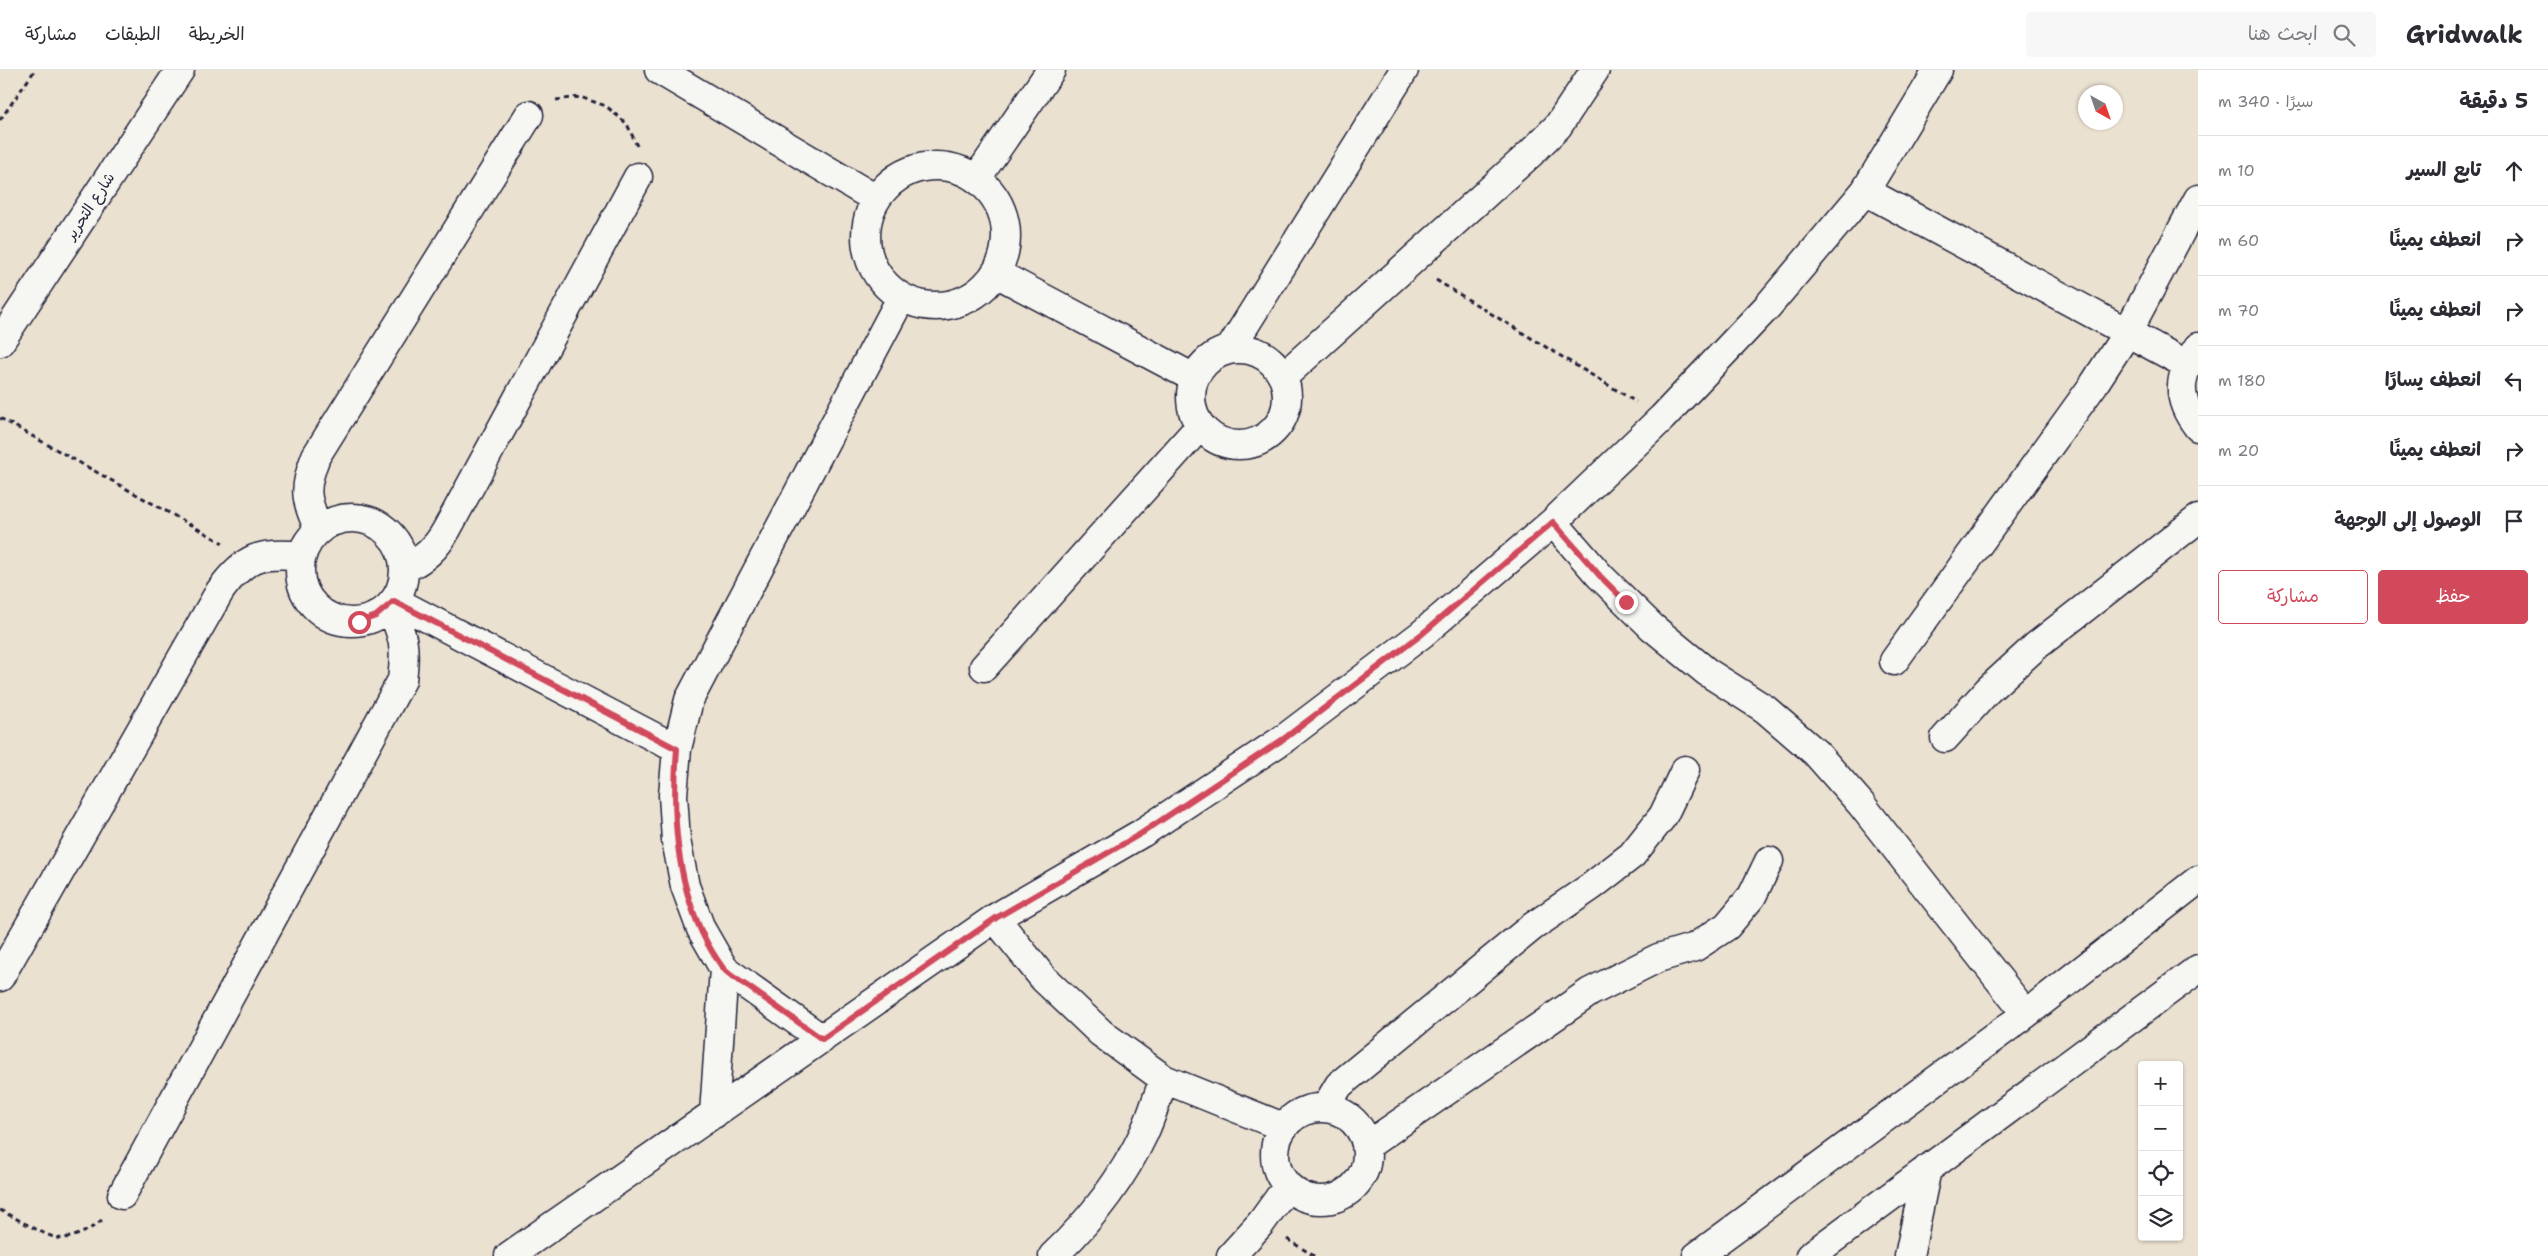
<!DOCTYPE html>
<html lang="ar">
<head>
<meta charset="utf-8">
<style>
	:root { --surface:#fff; --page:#f7f7f7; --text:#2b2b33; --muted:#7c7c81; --line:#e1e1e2; --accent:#d1495b }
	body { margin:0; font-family:"Shantell Sans","Playpen Sans Arabic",sans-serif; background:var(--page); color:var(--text); direction:rtl }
	.controls { position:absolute; right:15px; bottom:15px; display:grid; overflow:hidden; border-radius:5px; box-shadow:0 1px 4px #0004 }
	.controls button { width:45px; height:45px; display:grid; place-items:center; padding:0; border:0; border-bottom:1px solid var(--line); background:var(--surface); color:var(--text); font:25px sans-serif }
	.compass { position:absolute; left:2078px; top:15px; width:45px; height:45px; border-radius:50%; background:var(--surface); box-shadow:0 1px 4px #0004; rotate:140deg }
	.stop { position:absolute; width:15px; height:15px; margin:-11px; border:4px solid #d1495b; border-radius:50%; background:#fff }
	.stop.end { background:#d1495b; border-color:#fff; box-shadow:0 1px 5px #0008 }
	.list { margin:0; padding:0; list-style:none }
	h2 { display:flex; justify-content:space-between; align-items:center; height:65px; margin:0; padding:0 20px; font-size:21px }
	h2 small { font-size:16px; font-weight:400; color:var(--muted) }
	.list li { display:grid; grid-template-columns:32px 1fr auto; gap:15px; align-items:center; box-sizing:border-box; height:70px; padding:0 20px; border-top:1px solid var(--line) }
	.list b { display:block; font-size:19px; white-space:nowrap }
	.list em { font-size:16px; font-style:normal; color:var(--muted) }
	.actions { display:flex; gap:10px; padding:15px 20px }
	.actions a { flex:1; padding:11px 0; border:1px solid var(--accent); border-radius:5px; text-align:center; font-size:18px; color:var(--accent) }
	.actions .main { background:var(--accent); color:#fff }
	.icon { flex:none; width:28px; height:28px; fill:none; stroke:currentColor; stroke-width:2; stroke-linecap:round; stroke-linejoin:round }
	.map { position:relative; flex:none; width:2198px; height:1186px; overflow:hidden; direction:ltr }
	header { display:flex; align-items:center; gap:30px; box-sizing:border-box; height:70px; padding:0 25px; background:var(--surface); border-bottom:1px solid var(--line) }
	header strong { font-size:24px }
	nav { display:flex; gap:28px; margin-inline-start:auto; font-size:18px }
	.search { width:350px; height:45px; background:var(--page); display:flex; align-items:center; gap:12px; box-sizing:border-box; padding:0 18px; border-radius:5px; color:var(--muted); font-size:19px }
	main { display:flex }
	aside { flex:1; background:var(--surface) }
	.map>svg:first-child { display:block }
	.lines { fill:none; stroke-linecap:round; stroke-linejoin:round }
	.minor-casing { stroke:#22223b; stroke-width:31 }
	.path { stroke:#22223b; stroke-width:3; stroke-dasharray:5 4; stroke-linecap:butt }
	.minor { stroke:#f6f6f2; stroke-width:28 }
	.route { stroke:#d1495b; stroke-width:6 }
	.labels { text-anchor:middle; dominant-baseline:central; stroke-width:4; stroke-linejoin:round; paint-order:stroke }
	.street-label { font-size:15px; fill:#22223b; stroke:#f6f6f2 }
</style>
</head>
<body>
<header>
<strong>Gridwalk</strong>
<div class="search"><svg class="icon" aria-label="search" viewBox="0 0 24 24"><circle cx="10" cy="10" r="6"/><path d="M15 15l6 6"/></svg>ابحث هنا</div>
<nav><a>الخريطة</a><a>الطبقات</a><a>مشاركة</a></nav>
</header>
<main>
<aside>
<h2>5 دقيقة<small>سيرًا · 340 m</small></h2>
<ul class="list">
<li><svg class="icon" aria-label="ahead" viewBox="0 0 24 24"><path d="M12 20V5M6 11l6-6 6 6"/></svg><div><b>تابع السير</b></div><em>10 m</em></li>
<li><svg class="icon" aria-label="right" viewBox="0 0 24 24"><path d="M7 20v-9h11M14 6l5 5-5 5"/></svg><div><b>انعطف يمينًا</b></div><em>60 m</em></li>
<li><svg class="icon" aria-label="right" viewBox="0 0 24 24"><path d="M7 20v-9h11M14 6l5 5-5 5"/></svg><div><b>انعطف يمينًا</b></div><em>70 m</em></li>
<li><svg class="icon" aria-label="left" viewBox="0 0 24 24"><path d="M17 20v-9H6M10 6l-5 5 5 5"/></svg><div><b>انعطف يسارًا</b></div><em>180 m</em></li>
<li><svg class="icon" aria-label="right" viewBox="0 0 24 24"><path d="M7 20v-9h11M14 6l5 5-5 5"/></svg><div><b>انعطف يمينًا</b></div><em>20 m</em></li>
<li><svg class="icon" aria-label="arrive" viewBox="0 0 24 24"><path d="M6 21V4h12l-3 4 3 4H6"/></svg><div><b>الوصول إلى الوجهة</b></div></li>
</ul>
<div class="actions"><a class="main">حفظ</a><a>مشاركة</a></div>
</aside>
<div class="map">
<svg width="2198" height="1186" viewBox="0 0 2198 1186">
	<rect width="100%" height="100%" fill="#ebe1d1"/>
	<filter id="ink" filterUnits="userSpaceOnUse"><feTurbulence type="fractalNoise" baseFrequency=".02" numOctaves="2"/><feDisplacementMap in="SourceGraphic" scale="10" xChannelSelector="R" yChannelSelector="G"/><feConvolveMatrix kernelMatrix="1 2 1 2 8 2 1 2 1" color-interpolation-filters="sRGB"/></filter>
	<g filter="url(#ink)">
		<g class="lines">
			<defs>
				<path id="minor" d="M659 0 876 129
					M866 166a70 70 0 1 1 140 0a70 70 0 1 1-140 0Z
					M977 108 1051 0
					M1865 121 2186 294
					M996 203 1194 308
					M0 272 180 0
					M2198 277C2178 306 2175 328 2198 357
					M1230 279 1404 0
					M1191 327a48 48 0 1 1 96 0a48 48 0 1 1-96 0Z
					M1284 306 1530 84 1558 56 1595 0
					M300 500a52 52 0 1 1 104 0a52 52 0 1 1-104 0Z
					M1553 452 1600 506 1652 557 1707 602 1765 639 1816 683 1861 734 2026 944
					M319 460C305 428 303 419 316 386L529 45
					M404 499C424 489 436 479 447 459L638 107
					M395 531 677 679
					M1894 591 2094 314 2127 263 2198 129
					M984 597 1200 356
					M1945 668 1988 620 2036 576 2198 449
					M995 848 1044 909 1101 963 1164 1009 1283 1057
					M0 907 220 521C244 487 261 481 302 486
					M822 969 724 899 701 859 685 816 676 770 673 725 677 679 689 630 901 228
					M1326 1037 1339 1015 1350 1006 1532 857 1592 816 1632 785 1663 746 1685 700
					M1275 1084a46 46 0 1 1 92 0a46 46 0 1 1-92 0Z
					M714 1044 724 899
					M1368 1075 1590 922 1658 888 1695 877 1727 856 1752 826 1769 791
					M122 1125 402 610C406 578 404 564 389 537
					M509 1186 995 848 1142 763 1285 668 1422 564 1553 452 1662 348 1767 237 1865 121 1938 0
					M1053 1186C1090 1151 1122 1110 1144 1063 1152 1046 1157 1027 1164 1009
					M1231 1186 1261 1153 1287 1117
					M1697 1186 2026 944 2198 810
					M1810 1186 2198 899
					M1909 1186 1927 1099"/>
			</defs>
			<use href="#minor" class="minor-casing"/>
			<path class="path" d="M556 30 580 27 606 36 627 54 637 76
				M0 50 35 0
				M1436 210 1636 332
				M0 348 223 473
				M0 1140C12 1146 46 1166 57 1168 72 1170 92 1159 103 1149
				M1287 1169 1314 1186"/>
			<use href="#minor" class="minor"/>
		</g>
	</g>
	<g class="lines" filter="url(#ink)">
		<path class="route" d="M359 552 376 546 394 531 677 679C671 753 677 836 723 898 729 906 742 912 750 918 774 935 798 952 822 969L996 848 1142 763 1285 668 1422 564 1553 452 1600 506 1626 532"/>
	</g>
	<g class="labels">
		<g class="street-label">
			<text transform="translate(90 136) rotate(-57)">شارع التحرير</text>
		</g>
	</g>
</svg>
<div class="controls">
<button>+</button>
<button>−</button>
<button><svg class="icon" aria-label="locate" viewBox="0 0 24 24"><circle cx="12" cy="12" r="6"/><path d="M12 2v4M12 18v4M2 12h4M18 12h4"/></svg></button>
<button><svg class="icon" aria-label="layers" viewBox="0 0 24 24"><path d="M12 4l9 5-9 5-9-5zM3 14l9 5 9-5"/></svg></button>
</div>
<svg class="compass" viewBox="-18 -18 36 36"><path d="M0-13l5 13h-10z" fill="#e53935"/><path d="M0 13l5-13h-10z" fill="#7c7c81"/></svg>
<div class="stop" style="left:359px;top:552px"></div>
<div class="stop end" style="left:1626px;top:532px"></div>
</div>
</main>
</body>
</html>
